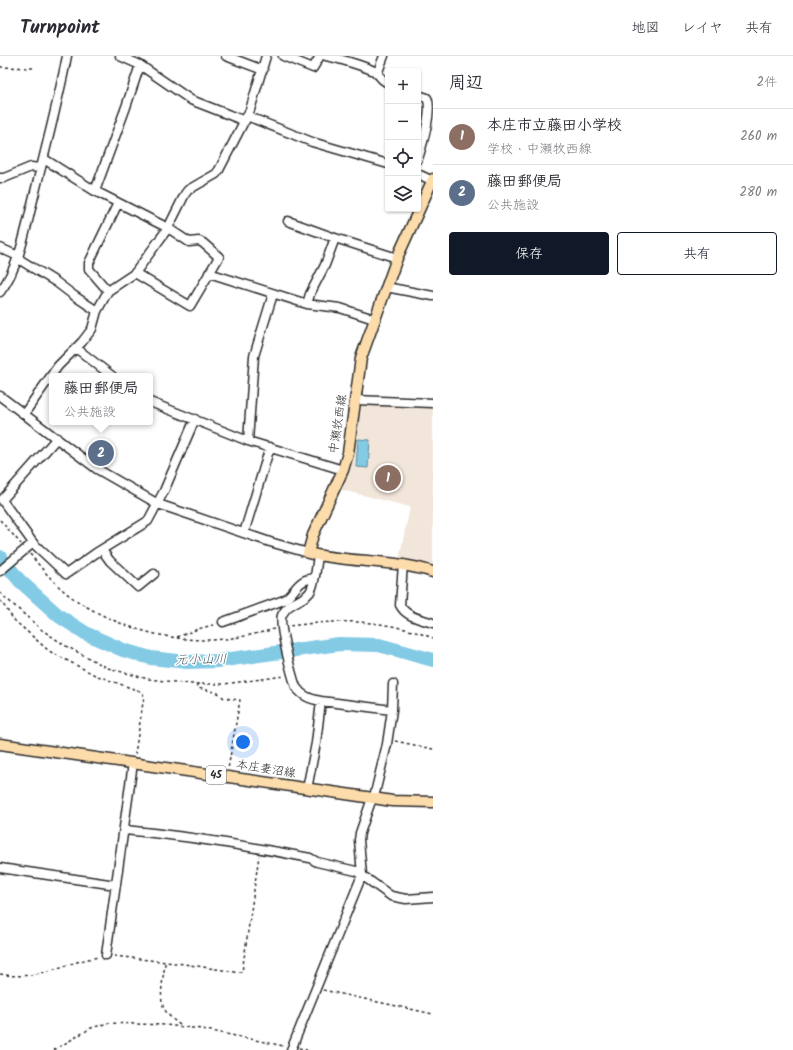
<!DOCTYPE html>
<html lang="ja">
<head>
<meta charset="utf-8">
<style>
	:root { --surface:#fff; --page:#f7f7f7; --text:#2b2b33; --muted:#7c7c81; --line:#e1e1e2; --accent:#111827 }
	body { margin:0; font-family:Kalam,"Klee One",sans-serif; background:var(--page); color:var(--text) }
	.controls { position:absolute; right:12px; top:12px; display:grid; overflow:hidden; border-radius:4px; box-shadow:0 1px 3px #0004 }
	.controls button { width:36px; height:36px; display:grid; place-items:center; padding:0; border:0; border-bottom:1px solid var(--line); background:var(--surface); color:var(--text); font:20px sans-serif }
	.you { position:absolute; left:243px; top:686px; width:14px; height:14px; margin:-10px; border:3px solid #fff; border-radius:50%; background:#1a73e8; box-shadow:0 0 0 6px #1a73e833 }
	.badge { display:grid; place-items:center; width:26px; height:26px; border-radius:50%; background:var(--accent); color:#fff; font-size:13px; font-weight:700 }
	.pin { position:absolute; translate:-50% -50%; border:2px solid #fff; box-shadow:0 1px 4px #0006 }
	.popup { position:absolute; left:49px; top:317px; width:104px; height:52px; box-sizing:border-box; display:grid; place-content:center; border-radius:4px; background:var(--surface); filter:drop-shadow(0 1px 3px #0005); font-size:13px; white-space:nowrap; color:var(--muted) }
	.popup b { font-size:15px; color:var(--text) }
	.popup::after { content:''; position:absolute; left:50%; top:100%; margin-left:-8px; border:8px solid transparent; border-top-color:var(--surface) }
	.list { margin:0; padding:0; list-style:none }
	h2 { display:flex; justify-content:space-between; align-items:center; height:52px; margin:0; padding:0 16px; font-size:17px }
	h2 small { font-size:13px; font-weight:400; color:var(--muted) }
	.list li { display:grid; grid-template-columns:26px 1fr auto; gap:12px; align-items:center; box-sizing:border-box; height:56px; padding:0 16px; border-top:1px solid var(--line) }
	.list b { display:block; font-size:15px; white-space:nowrap }
	.list p { margin:0; font-size:13px; white-space:nowrap; color:var(--muted) }
	.list em { font-size:13px; font-style:normal; color:var(--muted) }
	.actions { display:flex; gap:8px; padding:12px 16px }
	.actions a { flex:1; padding:9px 0; border:1px solid var(--accent); border-radius:4px; text-align:center; font-size:14px; color:var(--accent) }
	.actions .main { background:var(--accent); color:#fff }
	.icon { flex:none; width:22px; height:22px; fill:none; stroke:currentColor; stroke-width:2; stroke-linecap:round; stroke-linejoin:round }
	.map { position:relative; flex:none; width:433px; height:994px; overflow:hidden }
	header { display:flex; align-items:center; gap:24px; box-sizing:border-box; height:56px; padding:0 20px; background:var(--surface); border-bottom:1px solid var(--line) }
	header strong { font-size:19px }
	nav { display:flex; gap:22px; margin-inline-start:auto; font-size:14px }
	main { display:flex }
	aside { flex:1; background:var(--surface) }
	.map>svg:first-child { display:block }
	.built { fill:#f2e6da }
	.water { fill:#83cae4; stroke:#608a9a }
	.lines { fill:none; stroke-linecap:round; stroke-linejoin:round }
	.river { stroke:#83cae4; stroke-width:14 }
	.minor-casing { stroke:#2b2b2b; stroke-width:11 }
	.major-casing { stroke:#2b2b2b; stroke-width:13 }
	.path { stroke:#2b2b2b; stroke-width:1.5; stroke-dasharray:3 3; stroke-linecap:butt }
	.minor { stroke:#fff; stroke-width:8 }
	.major { stroke:#fddcac; stroke-width:10 }
	.labels { text-anchor:middle; dominant-baseline:central; stroke-width:3; stroke-linejoin:round; paint-order:stroke }
	.shield { fill:#fff; stroke:#6b6b6b; stroke-width:1 }
	.shield-label { font-size:11px; font-weight:bold; fill:#2b2b2b }
	.street-label { font-size:12px; fill:#2b2b2b; stroke:#fff }
	.water-label { font-size:13px; font-style:italic; fill:#455b62; stroke:#fff }
</style>
</head>
<body>
<header>
<strong>Turnpoint</strong>
<nav><a>地図</a><a>レイヤ</a><a>共有</a></nav>
</header>
<main>
<div class="map">
<svg width="433" height="994" viewBox="0 0 433 994">
	<rect width="100%" height="100%" fill="#fff"/>
	<filter id="ink" filterUnits="userSpaceOnUse"><feTurbulence type="fractalNoise" baseFrequency=".025" numOctaves="2"/><feDisplacementMap in="SourceGraphic" scale="8" xChannelSelector="R" yChannelSelector="G"/><feConvolveMatrix kernelMatrix="1 2 1 2 8 2 1 2 1" color-interpolation-filters="sRGB"/></filter>
	<g filter="url(#ink)">
		<path class="built" d="M362 348 433 350V508L399 503 410 451 338 433 348 412Z"/>
		<path class="water" d="M358 383 370 384 368 412 356 411Z"/>
		<g class="lines">
			<path class="river" d="M0 501 20 525 59 560 87 578 123 594 151 602 187 606 217 605 339 588 379 589 433 604"/>
			<defs>
				<path id="minor" d="M120 0 140 9 191 44 245 65
					M226 0 263 14
					M283 0 313 12 320 0
					M326 0C337 2 364 10 374 15 380 18 379 23 388 27
					M377 18 384 0
					M418 39C421 40 425 41 427 42 433 52 422 90 418 103
					M247 60 312 86 388 108
					M44 103 95 135 168 172 189 186 199 185 203 187 219 201 190 250 135 217
					M418 118 433 125
					M0 122H4L31 111 41 112
					M95 135 126 51 140 9
					M288 165 335 182
					M0 192 18 200
					M17 202 56 226 73 239 97 255
					M209 217 307 248 340 252 374 263
					M386 231 433 240
					M108 235 89 213V207L118 147
					M0 236C21 208 26 170 35 136 46 91 58 46 67 0
					M307 248 310 238 325 209 335 182 397 202
					M76 292 112 320
					M0 340 97 413 158 448 270 486 308 497
					M355 344 433 347
					M150 346 248 385 343 414
					M24 358 58 310 82 286 92 273 97 255 108 235 135 217 152 194 168 172 185 138 188 134 216 118 219 114 250 54 266 0
					M57 382 2 444 33 487 66 518 96 497 148 465 164 435 195 363
					M248 385 254 300 273 238
					M244 477 270 391
					M102 494 110 505 138 531 154 518
					M318 500C316 510 316 526 310 536 302 546 288 546 282 559 278 567 292 620 296 631 302 640 310 643 321 645L392 654
					M403 508 400 549C406 561 421 563 433 567
					M0 515 33 487
					M223 566 284 544C297 535 296 524 314 522
					M307 733 316 687 321 645
					M125 774C187 780 249 790 310 802L317 806 356 815 391 840 406 843 433 841
					M0 812 116 829
					M106 899 133 707
					M291 994 362 819 359 784 360 777 370 748 375 737 387 688 392 654 393 628"/>
				<path id="major" d="M433 123 397 202 361 302 348 397 343 414 313 479 308 497C349 507 392 503 433 516
					M0 688 373 742 392 745 433 746"/>
			</defs>
			<use href="#minor" class="minor-casing"/>
			<use href="#major" class="major-casing"/>
			<path class="path" d="M0 11 34 12
				M0 464 21 488
				M30 498C43 514 56 530 73 542 112 569 163 585 211 584 233 583 253 579 274 573
				M0 537 42 574 66 590 108 612 148 623 192 628H224L285 620
				M0 544 14 564 49 595 95 619 142 636 144 640 135 698
				M290 570C342 563 383 563 433 582
				M177 581 198 573 217 568
				M196 628 198 632 218 637 224 642 240 644 228 713
				M395 685 433 693
				M114 900 184 908 235 916H242L259 800
				M165 907C164 918 159 939 163 950 166 958 175 966 182 970
				M0 918C37 926 64 906 99 901
				M323 934 433 958
				M299 992 307 994
				M54 994 91 972 108 967 165 969 202 973 284 990"/>
			<use href="#minor" class="minor"/>
			<use href="#major" class="major"/>
		</g>
	</g>
	<g class="labels">
		<rect class="shield" x="206" y="710" width="20" height="18" rx="3"/>
		<g class="shield-label">
			<text x="216" y="719">45</text>
		</g>
		<g class="street-label">
			<text transform="translate(338 368) rotate(-81)">中瀬牧西線</text>
			<text transform="translate(266 713) rotate(9)">本庄妻沼線</text>
		</g>
		<g class="water-label">
			<text transform="translate(201 604) rotate(-1)">元小山川</text>
		</g>
	</g>
</svg>
<div class="controls">
<button>+</button>
<button>−</button>
<button><svg class="icon" aria-label="locate" viewBox="0 0 24 24"><circle cx="12" cy="12" r="6"/><path d="M12 2v4M12 18v4M2 12h4M18 12h4"/></svg></button>
<button><svg class="icon" aria-label="layers" viewBox="0 0 24 24"><path d="M12 4l9 5-9 5-9-5zM3 14l9 5 9-5"/></svg></button>
</div>
<div class="you"></div>
<div class="pin badge" style="left:388px;top:422px;background:#8d6e63">1</div>
<div class="pin badge" style="left:101px;top:397px;background:#5c6f8a">2</div>
<div class="popup"><b>藤田郵便局</b>公共施設</div>
</div>
<aside>
<h2>周辺<small>2件</small></h2>
<ul class="list">
<li><span class="badge" style="background:#8d6e63">1</span><div><b>本庄市立藤田小学校</b><p>学校 · 中瀬牧西線</p></div><em>260 m</em></li>
<li><span class="badge" style="background:#5c6f8a">2</span><div><b>藤田郵便局</b><p>公共施設</p></div><em>280 m</em></li>
</ul>
<div class="actions"><a class="main">保存</a><a>共有</a></div>
</aside>
</main>
</body>
</html>
